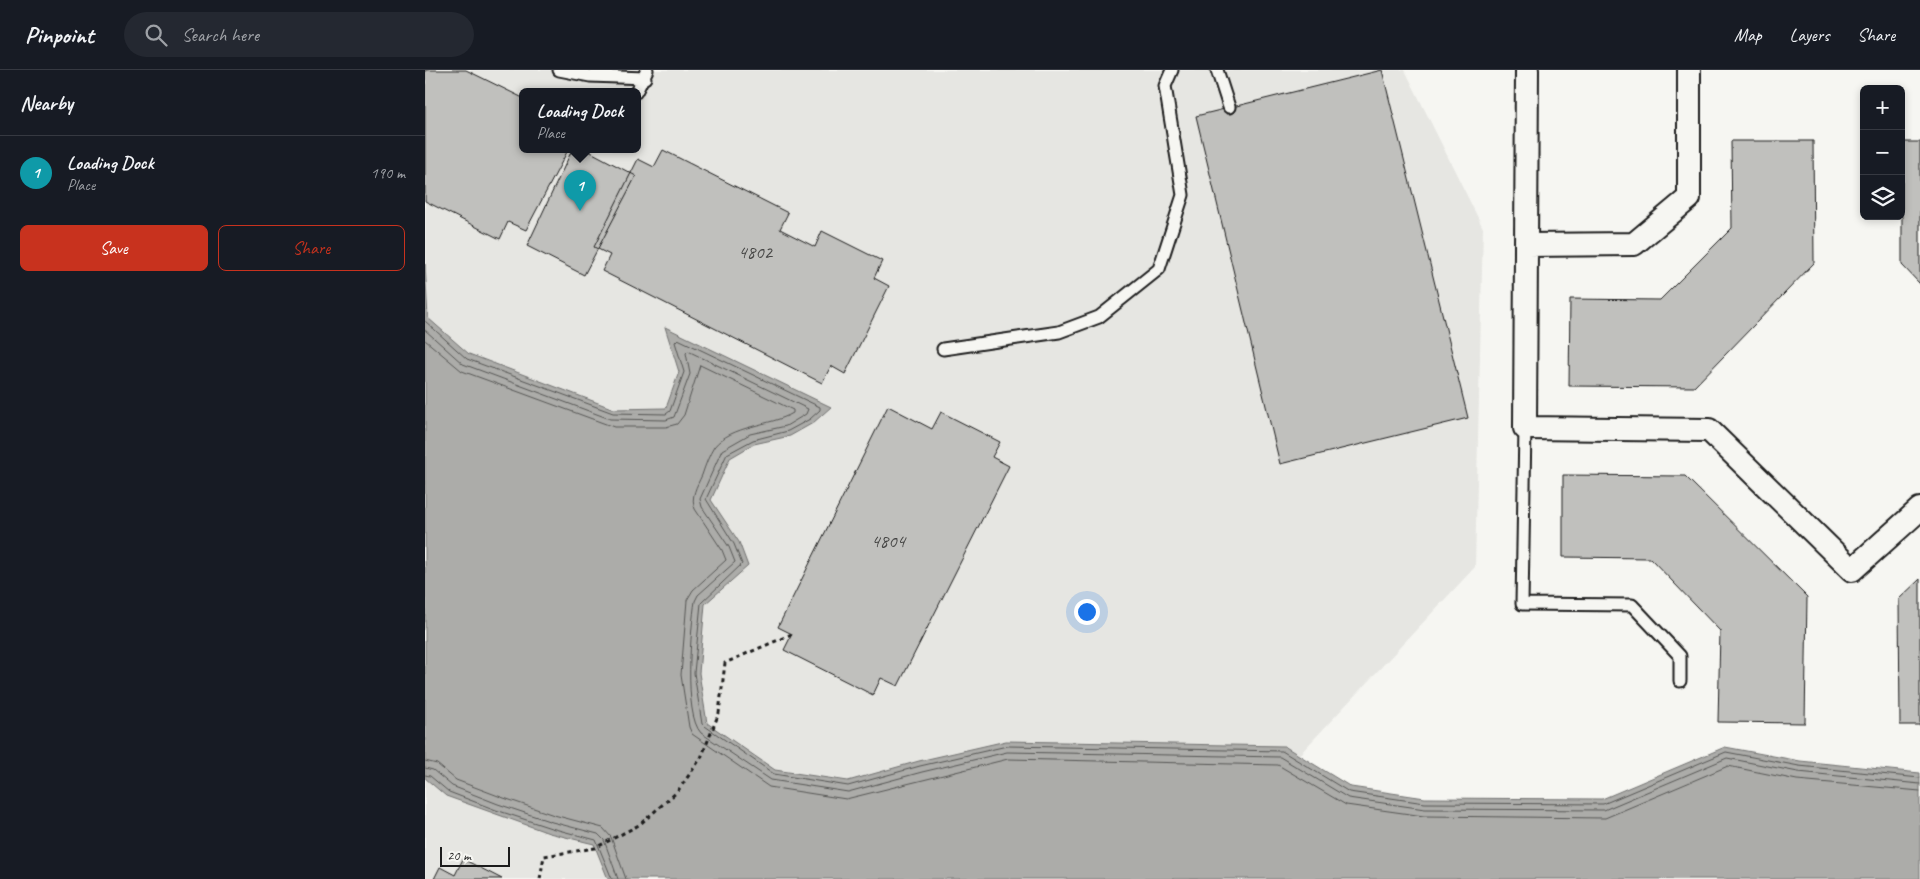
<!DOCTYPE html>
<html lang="en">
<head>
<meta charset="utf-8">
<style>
	:root { --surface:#171b24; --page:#242831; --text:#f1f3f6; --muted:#9ea1a6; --line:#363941; --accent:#c8321e }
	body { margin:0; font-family:Caveat,sans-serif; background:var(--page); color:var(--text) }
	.controls { position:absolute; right:15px; top:15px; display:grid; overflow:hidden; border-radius:8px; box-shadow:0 2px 8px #0003 }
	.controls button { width:45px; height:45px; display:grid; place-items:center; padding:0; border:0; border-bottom:1px solid var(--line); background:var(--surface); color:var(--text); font:25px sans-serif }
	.scale { position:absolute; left:15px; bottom:12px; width:70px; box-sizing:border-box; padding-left:5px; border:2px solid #1c1c1c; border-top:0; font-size:14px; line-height:18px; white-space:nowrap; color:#1c1c1c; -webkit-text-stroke:4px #f6f6f2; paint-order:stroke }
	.you { position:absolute; left:661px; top:541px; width:18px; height:18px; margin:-12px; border:4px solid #fff; border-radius:50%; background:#1a73e8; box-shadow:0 0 0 8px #1a73e833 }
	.badge { display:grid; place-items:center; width:32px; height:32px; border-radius:50%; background:var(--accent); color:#fff; font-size:16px; font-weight:700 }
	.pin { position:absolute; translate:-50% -41px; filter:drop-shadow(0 1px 2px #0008) }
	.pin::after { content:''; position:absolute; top:26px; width:18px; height:15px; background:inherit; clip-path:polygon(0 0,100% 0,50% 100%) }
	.popup { position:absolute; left:94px; top:18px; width:122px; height:65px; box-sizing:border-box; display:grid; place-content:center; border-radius:8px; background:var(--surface); filter:drop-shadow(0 1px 4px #0005); font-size:16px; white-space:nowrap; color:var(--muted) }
	.popup b { font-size:19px; color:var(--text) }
	.popup::after { content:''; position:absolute; left:50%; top:100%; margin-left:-10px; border:10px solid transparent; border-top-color:var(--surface) }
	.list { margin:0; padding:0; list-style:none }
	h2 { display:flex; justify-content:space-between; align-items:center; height:65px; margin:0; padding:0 20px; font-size:21px }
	h2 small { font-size:16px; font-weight:400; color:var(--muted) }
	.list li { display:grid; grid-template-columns:32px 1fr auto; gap:15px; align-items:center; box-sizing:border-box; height:75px; padding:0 20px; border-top:1px solid var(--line) }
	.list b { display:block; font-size:19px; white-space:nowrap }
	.list p { margin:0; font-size:16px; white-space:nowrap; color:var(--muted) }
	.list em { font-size:16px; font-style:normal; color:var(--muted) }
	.actions { display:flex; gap:10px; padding:15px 20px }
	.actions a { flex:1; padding:11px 0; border:1px solid var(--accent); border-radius:8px; text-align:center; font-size:18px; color:var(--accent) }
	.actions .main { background:var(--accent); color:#fff }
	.icon { flex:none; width:28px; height:28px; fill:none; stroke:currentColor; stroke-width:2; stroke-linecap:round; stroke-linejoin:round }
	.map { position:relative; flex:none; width:1495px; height:809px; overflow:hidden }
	header { display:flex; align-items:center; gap:30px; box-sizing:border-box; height:70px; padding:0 25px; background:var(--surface); border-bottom:1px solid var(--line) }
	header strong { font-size:24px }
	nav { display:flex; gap:28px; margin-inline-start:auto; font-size:18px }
	.search { width:350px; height:45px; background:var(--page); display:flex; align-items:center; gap:12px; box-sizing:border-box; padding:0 18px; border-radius:28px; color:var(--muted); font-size:19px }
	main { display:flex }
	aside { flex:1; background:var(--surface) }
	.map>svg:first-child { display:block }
	.built { fill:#e6e6e2; fill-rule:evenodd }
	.water { fill:#acaca9; stroke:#727271 }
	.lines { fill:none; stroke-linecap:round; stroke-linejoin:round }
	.shore { stroke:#565654; stroke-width:1 }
	.building { fill:#c0c0bd; stroke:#1c1c1c }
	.lane-casing { stroke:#1c1c1c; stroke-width:15 }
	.street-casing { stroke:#1c1c1c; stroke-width:26 }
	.path { stroke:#1c1c1c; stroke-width:3; stroke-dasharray:4 4; stroke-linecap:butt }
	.lane { stroke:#f6f6f2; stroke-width:11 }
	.street { stroke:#f6f6f2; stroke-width:22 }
	.labels { text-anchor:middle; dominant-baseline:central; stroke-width:4.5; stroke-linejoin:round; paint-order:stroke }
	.number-label { font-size:19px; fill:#454544 }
</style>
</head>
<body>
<header>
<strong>Pinpoint</strong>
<div class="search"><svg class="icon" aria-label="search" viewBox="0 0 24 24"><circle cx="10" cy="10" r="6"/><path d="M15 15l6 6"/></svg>Search here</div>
<nav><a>Map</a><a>Layers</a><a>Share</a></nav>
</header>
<main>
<aside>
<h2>Nearby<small></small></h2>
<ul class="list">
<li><span class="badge" style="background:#0f9aa8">1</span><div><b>Loading Dock</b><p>Place</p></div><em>190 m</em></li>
</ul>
<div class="actions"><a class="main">Save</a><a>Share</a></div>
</aside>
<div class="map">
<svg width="1495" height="809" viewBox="0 0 1495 809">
	<rect width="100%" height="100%" fill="#f6f6f2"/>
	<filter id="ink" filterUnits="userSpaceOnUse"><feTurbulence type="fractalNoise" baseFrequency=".02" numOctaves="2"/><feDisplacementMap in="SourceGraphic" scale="10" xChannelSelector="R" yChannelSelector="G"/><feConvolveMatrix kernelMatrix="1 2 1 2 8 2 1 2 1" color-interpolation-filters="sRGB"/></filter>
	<g filter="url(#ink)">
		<path class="built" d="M0 0H980L1058 158 1050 497 758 809H0ZM98 22H212V80H98Z"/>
		<path class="water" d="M0 194 3 248 44 284 189 339 241 338 254 302 240 257 406 337 388 353 365 366 329 374 305 388 286 430 314 472 323 496 280 534 274 603 282 653 350 700 423 711 494 691 581 671 859 676 926 717 1000 728 1177 729 1300 677 1375 691 1495 703V809H183L169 774 124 763 21 726 0 708Z"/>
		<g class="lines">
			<path class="shore" d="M0 251 42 289 188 343 241 344 245 341 259 302 250 272 253 269 395 337V340L385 349 363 361 328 370 302 384 281 429 309 474 317 494 276 533 269 603 277 654 349 704 423 716 495 696 582 676 857 681 924 722 1000 733 1178 734 1301 682 1374 696 1495 708
				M0 260 38 294 185 349 241 350 249 347 265 304 261 283 263 281 383 339 381 344 361 356 325 364 297 380 275 429 277 437 304 477 310 492 273 525 270 531C266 557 258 644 276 663L346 710 423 722 497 702 582 682 855 687 923 728 1000 739 1179 740 1302 688 1373 702 1495 714
				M0 270 37 301 189 357H241L252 354 259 345 275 295 368 340V343C346 356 306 355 289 377 284 385 280 396 277 405 272 416 265 427 270 439L297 480 301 490 268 520 262 530 256 605 264 657 267 664 344 717 421 729 583 689 853 695 921 735 999 746 1180 748 1303 696 1372 710 1495 721
				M0 691 12 694 31 710 76 727 129 745 178 758 186 767 201 809
				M0 698 8 700 27 716 73 734 127 752 173 764 179 770 193 809
				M0 705 5 706 24 722 71 740 126 758 171 770 187 809"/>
		</g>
		<path class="building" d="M0 0H41L98 28V80H143L101 160 83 152 75 169 0 131Z
			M957 0 1043 348 855 394 771 46Z
			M1306 71H1388L1389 193 1269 317 1144 316 1145 229 1235 230 1307 158Z
			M1477 72H1495V214L1477 195Z
			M147 80H162L211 106 159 205 102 176Z
			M238 80 363 143 355 159 390 177 397 161 457 191 449 208 464 216 420 304 406 296 397 313 177 201 185 185 169 177 213 89 229 97Z
			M463 336 507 359 516 342 575 372 567 387 584 396 473 616 456 608 448 625 359 580 367 564 353 557Z
			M1138 405 1260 406 1382 527 1380 653 1293 652 1295 561 1225 488 1138 487Z
			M1495 509V655H1475L1474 529Z
			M38 789 77 809H9L15 797 30 805Z"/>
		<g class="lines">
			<defs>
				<path id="lane" d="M134 0 165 6 220 8
					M792 0 804 37
					M211 22 222 0
					M518 279 634 262 674 247 734 199 758 125 740 16 747 0
					M1100 358 1097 534 1207 535 1255 586V611"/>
				<path id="street" d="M1102 0 1100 358 1284 360 1427 500 1495 439
					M1101 175 1209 174 1264 128V0"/>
			</defs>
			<use href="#lane" class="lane-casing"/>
			<use href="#street" class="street-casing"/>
			<path class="path" d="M115 809 119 786 170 778 214 755 252 722 276 688 294 643 300 593 367 564"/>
			<use href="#lane" class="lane"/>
			<use href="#street" class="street"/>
		</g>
	</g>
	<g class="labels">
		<g class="number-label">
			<text x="330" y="182">4802</text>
			<text x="463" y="471">4804</text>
		</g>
	</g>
</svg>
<div class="controls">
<button>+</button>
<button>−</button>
<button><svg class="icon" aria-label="layers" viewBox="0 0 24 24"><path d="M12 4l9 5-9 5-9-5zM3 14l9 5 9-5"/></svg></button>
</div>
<div class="scale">20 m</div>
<div class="you"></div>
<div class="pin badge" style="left:155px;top:141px;background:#0f9aa8">1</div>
<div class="popup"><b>Loading Dock</b>Place</div>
</div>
</main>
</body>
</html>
